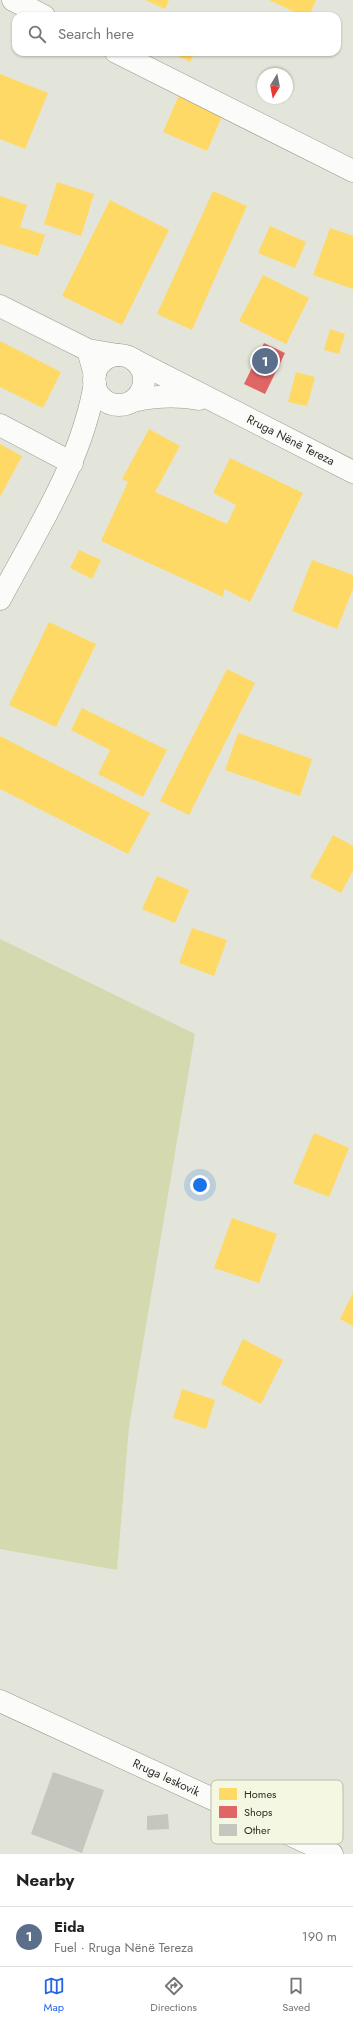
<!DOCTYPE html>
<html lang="en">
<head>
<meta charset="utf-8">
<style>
	:root { --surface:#fff; --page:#f6f6f6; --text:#202124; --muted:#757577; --line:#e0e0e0; --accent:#2563eb }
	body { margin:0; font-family:Jost,sans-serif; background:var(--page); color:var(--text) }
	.compass { position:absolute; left:257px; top:68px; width:36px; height:36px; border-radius:50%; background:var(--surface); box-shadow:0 1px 3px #0004; rotate:190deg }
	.you { position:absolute; left:200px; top:1185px; width:14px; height:14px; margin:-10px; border:3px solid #fff; border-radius:50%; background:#1a73e8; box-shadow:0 0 0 6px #1a73e833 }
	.badge { display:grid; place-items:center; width:26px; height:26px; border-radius:50%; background:var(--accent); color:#fff; font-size:13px; font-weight:700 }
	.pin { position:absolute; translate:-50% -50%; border:2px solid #fff; box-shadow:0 1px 4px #0006 }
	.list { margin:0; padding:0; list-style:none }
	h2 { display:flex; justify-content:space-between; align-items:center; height:52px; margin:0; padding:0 16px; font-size:17px }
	h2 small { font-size:13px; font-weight:400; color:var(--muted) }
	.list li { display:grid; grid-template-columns:26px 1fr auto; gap:12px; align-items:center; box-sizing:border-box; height:60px; padding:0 16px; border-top:1px solid var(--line) }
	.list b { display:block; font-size:15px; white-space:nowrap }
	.list p { margin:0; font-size:13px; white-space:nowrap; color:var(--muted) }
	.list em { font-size:13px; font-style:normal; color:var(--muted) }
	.icon { flex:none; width:22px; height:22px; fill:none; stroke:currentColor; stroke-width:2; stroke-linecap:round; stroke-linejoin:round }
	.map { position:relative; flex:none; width:353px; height:1854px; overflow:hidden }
	.search { position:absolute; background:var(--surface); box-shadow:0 1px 3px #0004; left:12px; right:12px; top:12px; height:44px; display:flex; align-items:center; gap:10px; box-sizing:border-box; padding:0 14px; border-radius:12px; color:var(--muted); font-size:15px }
	.sheet { height:112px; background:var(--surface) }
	nav { display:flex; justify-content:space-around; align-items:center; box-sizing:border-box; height:56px; border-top:1px solid var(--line); background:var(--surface); font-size:11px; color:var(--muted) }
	nav a { display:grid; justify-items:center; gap:2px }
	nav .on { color:var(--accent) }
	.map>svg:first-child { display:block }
	.green { fill:#d5d9af }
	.homes { fill:#ffd966 }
	.shops { fill:#e06666 }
	.building { fill:#c5c6bd }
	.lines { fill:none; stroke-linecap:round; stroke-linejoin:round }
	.minor-casing { stroke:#999a91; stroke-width:23 }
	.tertiary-casing { stroke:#999a91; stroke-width:23 }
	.secondary-casing { stroke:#999a91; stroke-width:23 }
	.minor { stroke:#fbfbf9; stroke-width:22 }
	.tertiary { stroke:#fbfbf9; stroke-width:22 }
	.secondary { stroke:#fbfbf9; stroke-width:22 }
	.labels { text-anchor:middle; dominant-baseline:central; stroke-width:4; stroke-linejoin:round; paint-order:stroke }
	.street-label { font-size:12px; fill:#2d2f27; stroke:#f4f8e2 }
	.key { fill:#f4f8e2; stroke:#b8bcaa; stroke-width:1 }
	.key-label { font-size:11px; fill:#2d2f27 }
</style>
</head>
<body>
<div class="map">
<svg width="353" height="1854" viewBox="0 0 353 1854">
	<rect width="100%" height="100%" fill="#e4e5da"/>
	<path class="green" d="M0 939 195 1034 129 1427 117 1570 0 1549Z"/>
	<path class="homes" d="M145 0H169L165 9Z
		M269 0H316L309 16H303Z
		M170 52H195L190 62Z
		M0 74 48 93 25 149 0 139Z
		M287 79 294 83 287 96Z
		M179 95 223 114 207 151 163 132Z
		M272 98H286L283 104Z
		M57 182 94 194 81 236 44 224Z
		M213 191 247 206 192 330 157 314Z
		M0 196 27 205 20 227 45 235 38 256 0 244Z
		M110 200 169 230 122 325 62 296Z
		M270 226 306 242 295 268 258 253Z
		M330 228 353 236V289L313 275Z
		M263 275 309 298 286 344 239 321Z
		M330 329 345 334 339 354 324 350Z
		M0 341 61 372 43 408 0 387Z
		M296 372 315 377 307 406 288 402Z
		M149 429 180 446 155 492 227 524 236 505 213 493 230 458 303 493 250 602 224 589 223 597 101 541 128 482 122 479Z
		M0 444 22 456 0 497Z
		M79 550 101 560 92 579 70 568Z
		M312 560 353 575V589L337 629 292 611Z
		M49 622 96 644 56 727 9 705Z
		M227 669 255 683 189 815 160 801Z
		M82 708 167 750 143 797 98 774 110 750 71 730Z
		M238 733 312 759 300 796 225 770Z
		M0 736 150 813 128 854 0 789Z
		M333 835 353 846V871L341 893 310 877Z
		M157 876 189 890 175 923 142 909Z
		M192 928 227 940 214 976 179 963Z
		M314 1133 349 1148 329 1197 293 1183Z
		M232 1218 277 1234 259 1283 214 1268Z
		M353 1293V1326L340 1319Z
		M243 1339 283 1360 261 1404 221 1384Z
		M182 1389 215 1400 206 1429 173 1418Z"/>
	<path class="shops" d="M264 343 285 353 265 394 244 384Z"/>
	<path class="building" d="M53 1772 104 1790 82 1853 31 1834Z
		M168 1814 169 1829 147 1830V1816Z"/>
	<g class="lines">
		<defs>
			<g id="minor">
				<path d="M13 0 44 16"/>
				<path d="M116 52 353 171"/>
				<path d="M0 425 72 463"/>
				<path id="s1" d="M0 1701 332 1854"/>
			</g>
			<path id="tertiary" d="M0 306 88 350 118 355
				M88 350 95 375"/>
			<g id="secondary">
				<circle cx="119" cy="380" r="25"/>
				<path id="s2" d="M134 360 353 472"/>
				<path d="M133 401C155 396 176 395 199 399"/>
				<path d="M0 599C37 530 82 461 95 383"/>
			</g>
		</defs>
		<use href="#minor" class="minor-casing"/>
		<use href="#tertiary" class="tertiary-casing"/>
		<use href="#secondary" class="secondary-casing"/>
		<use href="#minor" class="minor"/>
		<use href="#tertiary" class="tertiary"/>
		<use href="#secondary" class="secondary"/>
	</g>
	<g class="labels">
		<g class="street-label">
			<text stroke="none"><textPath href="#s2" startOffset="176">Rruga Nënë Tereza</textPath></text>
			<text stroke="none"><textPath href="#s1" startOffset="183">Rruga leskovik</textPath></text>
		</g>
	</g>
	<rect x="211" y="1780" width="132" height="64" rx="6" class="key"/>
	<rect x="219" y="1788" width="18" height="12" fill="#ffd966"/>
	<rect x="219" y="1806" width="18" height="12" fill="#e06666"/>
	<rect x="219" y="1824" width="18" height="12" fill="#c5c6bd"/>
	<g class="key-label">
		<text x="244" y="1798">Homes</text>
		<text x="244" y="1816">Shops</text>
		<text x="244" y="1834">Other</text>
	</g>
</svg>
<svg class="compass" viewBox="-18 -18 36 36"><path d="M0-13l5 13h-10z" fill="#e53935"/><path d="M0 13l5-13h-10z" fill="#757577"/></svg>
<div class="you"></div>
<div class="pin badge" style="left:265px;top:361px;background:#5c6f8a">1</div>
<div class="search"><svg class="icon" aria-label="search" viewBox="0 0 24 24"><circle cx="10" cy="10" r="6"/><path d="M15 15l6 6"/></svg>Search here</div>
</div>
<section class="sheet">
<h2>Nearby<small></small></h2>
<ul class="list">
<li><span class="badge" style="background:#5c6f8a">1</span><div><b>Eida</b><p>Fuel · Rruga Nënë Tereza</p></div><em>190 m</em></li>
</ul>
</section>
<nav>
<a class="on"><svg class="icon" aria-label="map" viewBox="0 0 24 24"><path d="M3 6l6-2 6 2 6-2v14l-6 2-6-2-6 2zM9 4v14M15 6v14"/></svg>Map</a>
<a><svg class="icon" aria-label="directions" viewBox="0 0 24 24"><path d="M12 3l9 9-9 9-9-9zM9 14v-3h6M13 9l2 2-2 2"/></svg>Directions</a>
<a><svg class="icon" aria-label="saved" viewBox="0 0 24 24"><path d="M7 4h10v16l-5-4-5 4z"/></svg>Saved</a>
</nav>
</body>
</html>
